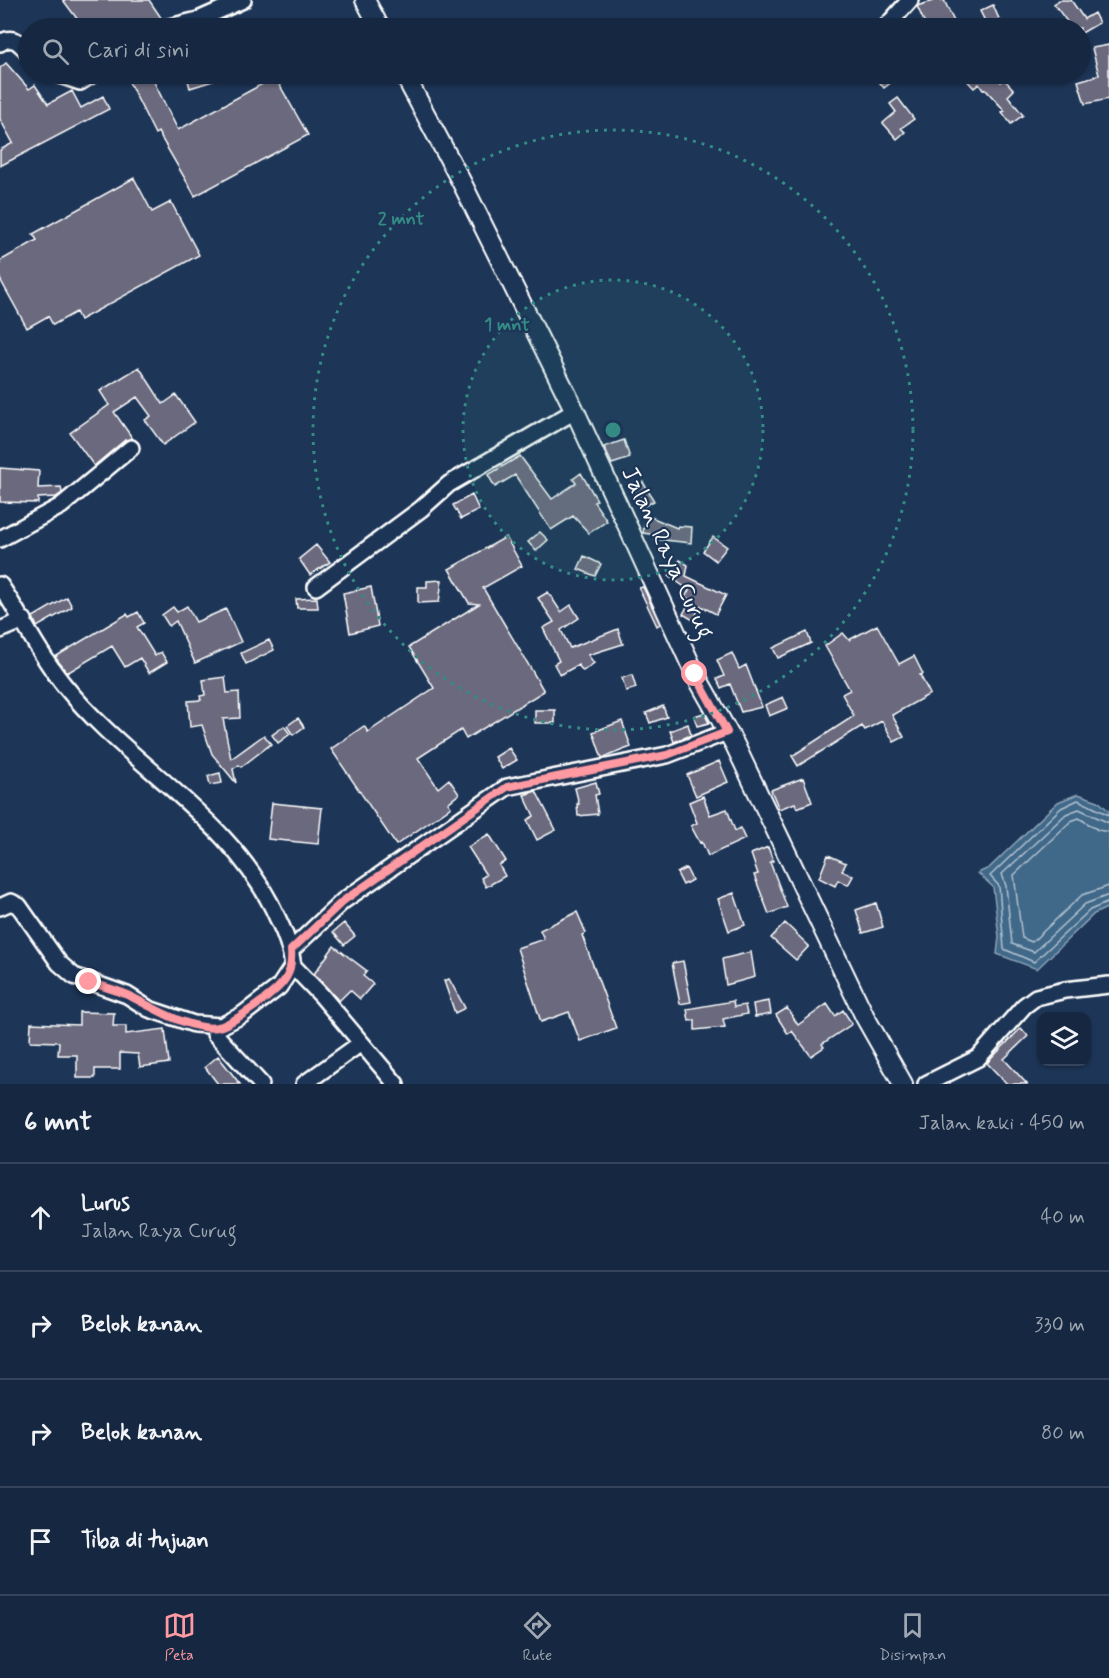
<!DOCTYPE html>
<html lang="id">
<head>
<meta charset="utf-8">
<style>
	:root { --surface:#162841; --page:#23344c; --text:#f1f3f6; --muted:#9ea6b1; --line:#35445a; --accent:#ff9aa2 }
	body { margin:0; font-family:Mynerve,sans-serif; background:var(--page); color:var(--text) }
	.controls { position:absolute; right:18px; bottom:18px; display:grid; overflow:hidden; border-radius:12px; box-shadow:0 2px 4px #0004 }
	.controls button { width:54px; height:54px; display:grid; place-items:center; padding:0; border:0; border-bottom:2px solid var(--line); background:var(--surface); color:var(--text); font:30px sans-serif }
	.stop { position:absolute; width:18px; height:18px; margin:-14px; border:4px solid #ff9aa2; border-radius:50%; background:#fff }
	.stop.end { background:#ff9aa2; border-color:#fff; box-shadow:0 2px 6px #0008 }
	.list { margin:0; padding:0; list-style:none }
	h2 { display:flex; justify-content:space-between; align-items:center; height:78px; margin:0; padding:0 24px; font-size:26px }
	h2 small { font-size:20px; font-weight:400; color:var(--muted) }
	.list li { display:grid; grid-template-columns:39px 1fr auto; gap:18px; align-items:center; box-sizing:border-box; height:108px; padding:0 24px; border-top:2px solid var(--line) }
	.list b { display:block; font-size:22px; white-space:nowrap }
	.list p { margin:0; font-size:20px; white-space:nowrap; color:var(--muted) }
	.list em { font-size:20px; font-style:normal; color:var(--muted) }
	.icon { flex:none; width:33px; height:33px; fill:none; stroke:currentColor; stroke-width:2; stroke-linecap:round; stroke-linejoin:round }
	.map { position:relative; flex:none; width:1109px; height:1084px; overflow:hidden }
	.search { position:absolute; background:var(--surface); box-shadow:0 2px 4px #0004; left:18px; right:18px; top:18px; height:66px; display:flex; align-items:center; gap:15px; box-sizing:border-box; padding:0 21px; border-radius:33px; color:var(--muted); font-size:22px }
	.sheet { height:510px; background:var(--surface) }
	nav { display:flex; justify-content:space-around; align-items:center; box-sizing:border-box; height:84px; border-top:2px solid var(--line); background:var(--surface); font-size:16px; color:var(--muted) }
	nav a { display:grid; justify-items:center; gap:3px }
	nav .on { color:var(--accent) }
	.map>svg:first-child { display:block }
	.water { fill:#416889; stroke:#8da4b8; stroke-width:1.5 }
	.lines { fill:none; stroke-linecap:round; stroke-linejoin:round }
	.shore { stroke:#b3c3d0; stroke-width:1.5 }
	.building { fill:#6a697d; stroke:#fff; stroke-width:1.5 }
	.minor-casing { stroke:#fff; stroke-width:20 }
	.tertiary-casing { stroke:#fff; stroke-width:22 }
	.minor { stroke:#1d3557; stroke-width:15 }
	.tertiary { stroke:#1d3557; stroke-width:18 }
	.route { stroke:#ff9aa2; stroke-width:8 }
	.ring { fill:none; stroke:#338b84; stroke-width:3; stroke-dasharray:3 6 }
	.labels { text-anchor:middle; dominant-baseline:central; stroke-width:4.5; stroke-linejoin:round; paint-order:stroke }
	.street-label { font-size:24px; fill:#fff; stroke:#1d3557 }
	.centre { fill:#338b84; stroke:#1d3557; stroke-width:3 }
	.ring-label { font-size:18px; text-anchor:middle; font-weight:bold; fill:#338b84; stroke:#1d3557; stroke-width:4.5; stroke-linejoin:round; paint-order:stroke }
</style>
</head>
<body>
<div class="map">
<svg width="1109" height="1084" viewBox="0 0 1109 1084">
	<rect width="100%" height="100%" fill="#1d3557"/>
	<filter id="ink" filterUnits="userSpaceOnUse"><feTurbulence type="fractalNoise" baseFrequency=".0167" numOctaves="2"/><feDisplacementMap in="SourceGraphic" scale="12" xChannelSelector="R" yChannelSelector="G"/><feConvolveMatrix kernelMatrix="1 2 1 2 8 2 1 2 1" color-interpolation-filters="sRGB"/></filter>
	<g filter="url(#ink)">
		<path class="water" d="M1078 794 1098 801 1109 811V907L1094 914 1037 969 997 954 999 937 993 887 978 873 989 868 1058 802Z"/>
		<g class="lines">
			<path class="shore" d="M1109 815 1078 800 1061 808 990 876 999 886 1004 949 1034 962 1090 910 1109 902
				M1109 823 1079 809 1066 814 1002 874 1006 886 1012 944 1034 952 1085 904 1109 895
				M1109 832 1098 830 1079 818 1071 821 1014 875 1022 938 1032 942 1082 895 1109 886"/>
		</g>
		<path class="building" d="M63 0H149L162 19 150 28H84Z
			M936 0H944L957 28H927L917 6Z
			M1059 0H1071L1084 19 1094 13 1099 23 1080 34V28H1068L1071 27 1054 4Z
			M993 5 999 19 987 25 980 11Z
			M1109 45V99L1085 104 1078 81 1099 75 1092 48Z
			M6 63 29 89 35 85 48 104 72 91 81 108 103 96 109 109 0 166V150L13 143 0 119V68Z
			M125 74H150L178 130 275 77 308 135 195 196 158 132 155 134Z
			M200 74H228L229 76 190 88 187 77Z
			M873 74H887L893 81 884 88Z
			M961 74H990L986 78 987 80 996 74 1001 82 1004 79 1014 90 1008 96 1023 115 1011 124 1002 112 1005 111 985 89 983 90 979 84 974 88Z
			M898 98 914 119 901 128 905 132 897 139 883 123 896 112 890 104Z
			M134 178 152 212 171 202 199 255 80 320 76 312 53 325 48 316 27 328 0 279V261L37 240 33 234Z
			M139 367 163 404 176 395 195 422 163 445 145 420 151 416 137 397 114 412 133 439 125 440 94 466 70 433 109 405 100 391Z
			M624 440 630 458 612 464 604 447Z
			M520 456 552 499 576 483 573 479 581 473 597 500 594 502 607 521 589 533 573 516 551 530 515 475 495 487 488 475Z
			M0 468 39 471 38 488 61 487 62 493 56 497 38 498V503L0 502Z
			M643 482 654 501 641 508 630 489Z
			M472 495 479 510 461 519 453 505Z
			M646 515 677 528 678 526 692 527 691 543 655 539 657 535 643 533Z
			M540 532 548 540 536 551 528 542Z
			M506 537 522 566 483 588 544 691 466 739 461 730 418 758 438 788 449 779 459 794 448 803 451 807 396 845 331 749 364 726 368 732 434 688 409 647 479 604 469 603 449 569Z
			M713 537 727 547 716 561 703 551Z
			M316 545 330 562 310 575 299 559Z
			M584 556 601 564 595 576 578 569Z
			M680 560 688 565 686 576 726 595 716 614 701 606 693 620 683 614 691 600 685 597 689 590 669 576Z
			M442 580 439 602 418 603V587H427V581Z
			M371 587 378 626 350 633 343 593Z
			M643 587 660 624 657 626 639 588Z
			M548 592 561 612 571 605 579 618 561 630 570 648 618 629 623 644 588 655 594 663 583 671 578 665 560 675 554 664 559 661 543 628 554 622 538 598Z
			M67 597 72 607 37 627 33 617Z
			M317 598 318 608H297L296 599Z
			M187 606 196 622 226 609 241 642 195 663 176 621 169 626 162 615 173 607 177 612Z
			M138 612 144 623 137 627 155 656 161 652 167 662 149 673 140 658 125 667 112 646 67 673 55 657 127 614 129 617Z
			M877 625 899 664 914 656 923 674 920 675 930 694 892 715 904 737 894 742 882 721 865 730 862 726 798 766 792 756 854 716 842 694 850 690 825 646 843 633 849 640Z
			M807 632 811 643 778 658 773 648Z
			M269 640 274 650 246 664 241 653Z
			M732 653 739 669 746 665 762 707 741 712 730 684 721 688 717 679 724 676 717 660Z
			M632 675 636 688 626 691 622 678Z
			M225 677 227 693 239 692 240 718 223 719 231 759 264 735 271 744 241 767 239 765 233 769 236 783 212 754 202 725 190 727 188 701 201 700 200 696 205 695 203 680Z
			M783 697 788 708 769 716 765 705Z
			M663 706 667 717 650 723 646 713Z
			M535 710H555V723H535Z
			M704 713 709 723 697 726 694 716Z
			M298 718 304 727 293 735 287 726Z
			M622 721 631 747 602 758 593 732Z
			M688 724 691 735 674 742 670 731Z
			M284 726 290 734 278 743 272 735Z
			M509 748 517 760 502 769 495 757Z
			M719 761 728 782 696 796 687 775Z
			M220 773 222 783 210 785 208 776Z
			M803 778 812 802 797 808 795 803 779 809 771 790Z
			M596 782 599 794 595 795 598 814 578 816 577 804H579L575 788Z
			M536 791 556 830 537 840 527 820 534 816 524 795Z
			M703 796 710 815 727 809 735 831 740 828 745 839 708 856 702 842 700 843 691 826 697 823 689 802Z
			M272 803 322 808 318 844 268 839Z
			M489 834 506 861 499 865 505 876 486 887 481 878 486 875 468 847Z
			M768 847 773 861 770 862 787 907 769 914 754 875 758 874 751 854Z
			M828 855 846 863 842 871 853 876 848 885 838 880 835 886 819 878Z
			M686 868 692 880 683 885 677 873Z
			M734 893 745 925 729 931 718 899Z
			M876 903 883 927 863 933 856 910Z
			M577 912 586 933 582 935 616 1028 580 1041 569 1012 541 1022 517 948 544 939 540 930Z
			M344 923 355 936 344 945 333 932Z
			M785 923 809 946 796 960 771 938Z
			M334 946 367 971 363 976 373 984 360 999 350 990 339 1001 314 974Z
			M751 952 755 977 726 985 722 959Z
			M683 961 691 1002 680 1004 672 963Z
			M449 979 465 1008 455 1013 444 981Z
			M733 1001 734 1007 745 1005 747 1014 723 1019 725 1027 695 1030V1020L689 1021 687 1009Z
			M769 1001 771 1014 755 1017 753 1004Z
			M827 1004 835 1016 843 1010 852 1024 822 1044 824 1047 811 1056 792 1031 788 1034 776 1015 787 1008 798 1025Z
			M79 1012 114 1013 113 1026H126V1034L165 1029 169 1063 140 1067 138 1054 120 1053V1069H95V1078H77V1055H58L59 1042 30 1041 31 1023 79 1025Z
			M1021 1028 1028 1036 1004 1059 1027 1084H1007L987 1063Z
			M218 1056 240 1084H218L205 1067Z"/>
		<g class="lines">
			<defs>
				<path id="minor" d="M165 28 198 20 243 0
					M885 28 910 0
					M0 43C13 35 19 42 28 52
					M57 74 80 82 93 74
					M0 539 61 506 131 448
					M0 585C22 617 39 655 64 685 131 768 234 818 278 919 286 935 291 949 293 966L321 995 396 1084
					M316 587 421 509 449 484 575 411
					M0 630 24 620
					M0 907 11 902 19 906 59 963 74 976 127 995 149 1009 194 1024 221 1026 242 1015 279 987 293 966
					M291 950 343 901 507 787 667 755 727 732
					M221 1026 215 1034 261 1084
					M304 1084 361 1043
					M926 1084 978 1058 1024 1006 1036 997 1065 990 1109 985"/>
				<path id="tertiary" d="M365 0 380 28
					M404 74 461 181 575 411 695 674 735 745 865 1017 903 1084"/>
			</defs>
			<use href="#minor" class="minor-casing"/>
			<use href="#tertiary" class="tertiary-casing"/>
			<use href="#minor" class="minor"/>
			<use href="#tertiary" class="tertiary"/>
		</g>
	</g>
	<g class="lines" filter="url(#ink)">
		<path class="route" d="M89 982C101 986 116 990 128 995 150 1006 196 1035 222 1026 237 1020 252 1008 265 999 284 984 293 975 291 950L343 901 507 787 667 755 727 732 695 674"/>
	</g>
	<circle cx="613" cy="430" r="150" fill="#338b84" fill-opacity=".12"/>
	<g class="ring">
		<circle cx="613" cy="430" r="150"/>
		<circle cx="613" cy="430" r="300"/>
	</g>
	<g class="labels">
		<g class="street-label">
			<text transform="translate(667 553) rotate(65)">Jalan Raya Curug</text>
		</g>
	</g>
	<circle cx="613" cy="430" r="9" class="centre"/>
	<g class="ring-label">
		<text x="401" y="224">2 mnt</text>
		<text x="507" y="330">1 mnt</text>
	</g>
</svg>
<div class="controls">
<button><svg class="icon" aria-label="layers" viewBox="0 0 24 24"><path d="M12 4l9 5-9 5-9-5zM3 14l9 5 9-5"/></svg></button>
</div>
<div class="stop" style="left:695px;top:674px"></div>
<div class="stop end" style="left:89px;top:982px"></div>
<div class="search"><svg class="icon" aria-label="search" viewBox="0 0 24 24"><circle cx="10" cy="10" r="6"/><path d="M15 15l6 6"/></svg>Cari di sini</div>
</div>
<section class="sheet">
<h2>6 mnt<small>Jalan kaki · 450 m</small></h2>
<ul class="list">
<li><svg class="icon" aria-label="ahead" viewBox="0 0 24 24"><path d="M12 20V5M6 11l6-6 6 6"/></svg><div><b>Lurus</b><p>Jalan Raya Curug</p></div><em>40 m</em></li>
<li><svg class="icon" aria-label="right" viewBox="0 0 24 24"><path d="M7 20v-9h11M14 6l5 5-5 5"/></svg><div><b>Belok kanan</b></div><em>330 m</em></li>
<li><svg class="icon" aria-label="right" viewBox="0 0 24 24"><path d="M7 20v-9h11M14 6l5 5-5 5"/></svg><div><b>Belok kanan</b></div><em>80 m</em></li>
<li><svg class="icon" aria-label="arrive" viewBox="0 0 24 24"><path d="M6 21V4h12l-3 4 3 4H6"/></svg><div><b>Tiba di tujuan</b></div></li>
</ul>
</section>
<nav>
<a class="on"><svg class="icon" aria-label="map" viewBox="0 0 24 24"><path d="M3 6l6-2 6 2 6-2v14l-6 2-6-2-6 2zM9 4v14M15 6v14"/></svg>Peta</a>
<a><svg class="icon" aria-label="directions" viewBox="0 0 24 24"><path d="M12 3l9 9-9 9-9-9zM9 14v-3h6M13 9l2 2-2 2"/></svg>Rute</a>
<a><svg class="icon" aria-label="saved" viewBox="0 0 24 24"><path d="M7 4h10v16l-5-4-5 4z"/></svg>Disimpan</a>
</nav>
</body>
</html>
